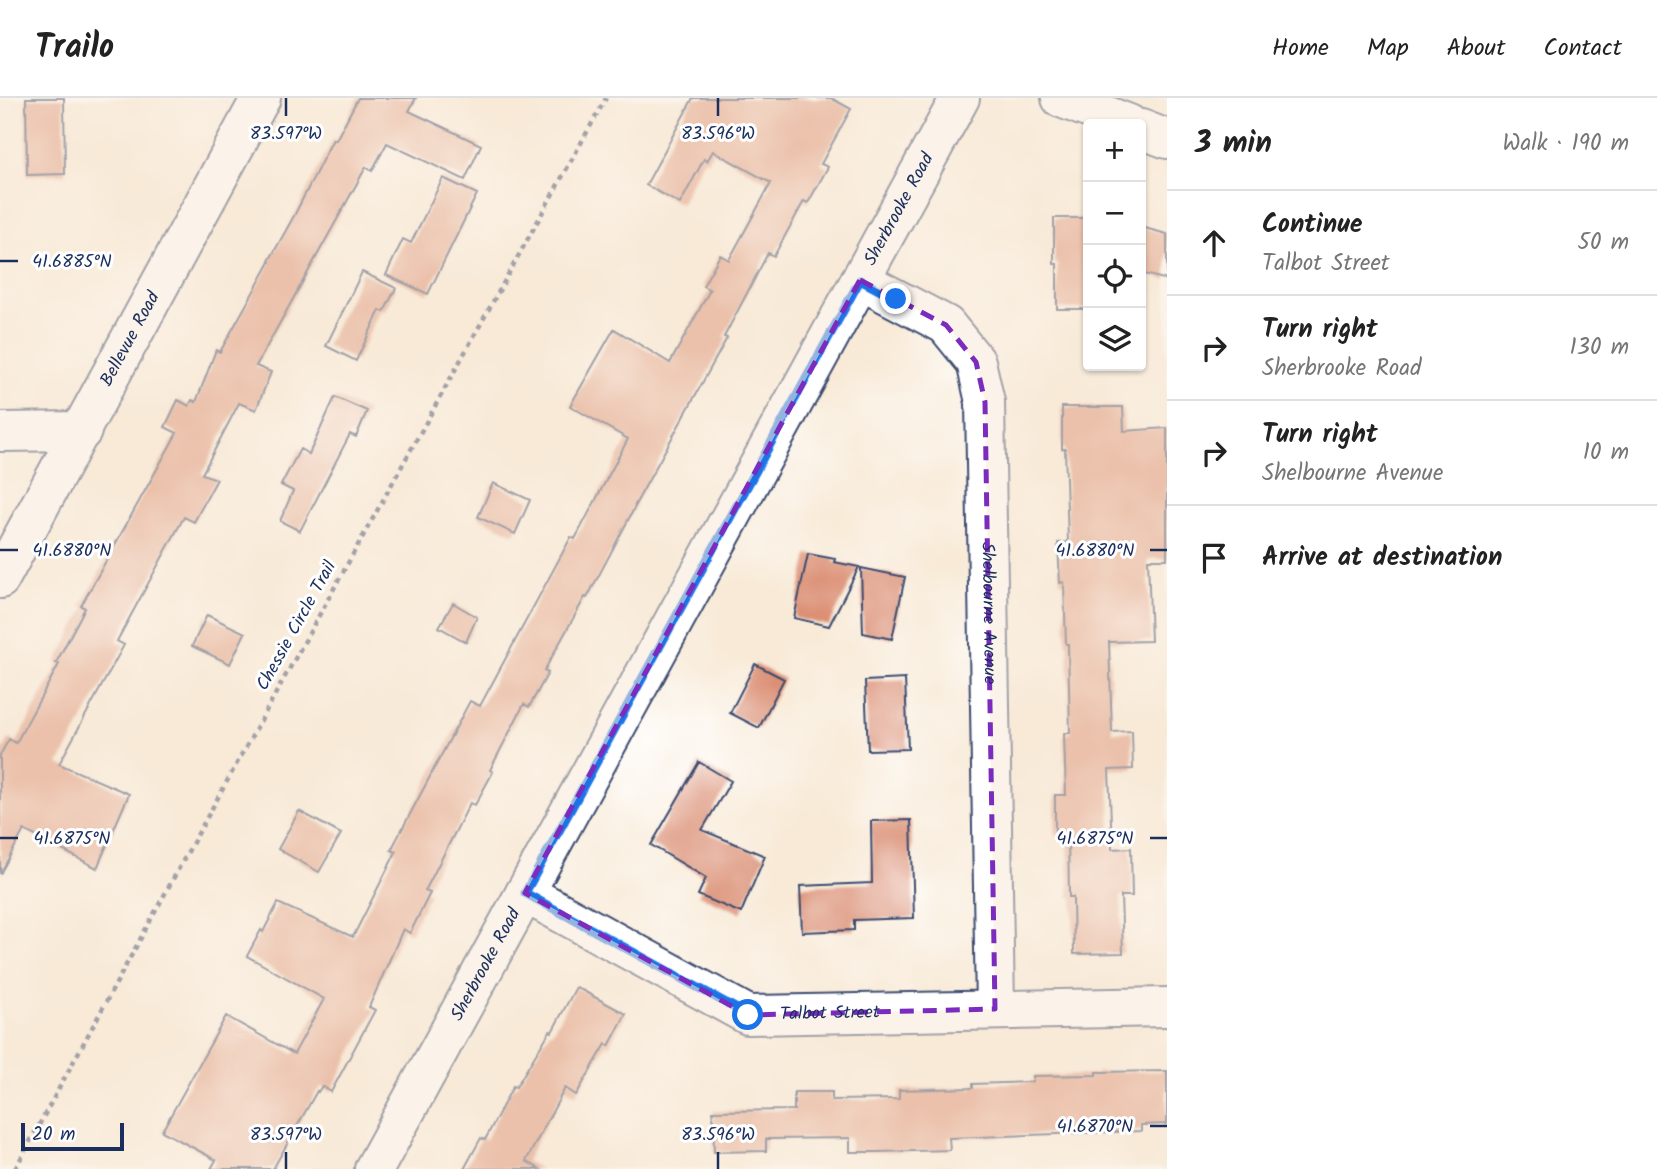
<!DOCTYPE html>
<html lang="en">
<head>
<meta charset="utf-8">
<style>
	:root { --surface:#fff; --page:#f6f6f6; --text:#222; --muted:#767676; --line:#e0e0e0 }
	body { margin:0; font-family:Kalam,sans-serif; background:var(--page); color:var(--text) }
	.controls { position:absolute; right:21px; top:21px; display:grid; overflow:hidden; border-radius:7px; box-shadow:0 2px 5px #0004 }
	.controls button { width:63px; height:63px; display:grid; place-items:center; padding:0; border:0; border-bottom:2px solid var(--line); background:var(--surface); color:var(--text); font:35px sans-serif }
	.scale { position:absolute; left:21px; bottom:18px; width:103px; box-sizing:border-box; padding-left:7px; border:4px solid #1b2f5e; border-top:0; font-size:19px; line-height:24px; white-space:nowrap; color:#1b2f5e; -webkit-text-stroke:5px #fff; paint-order:stroke }
	.stop { position:absolute; width:21px; height:21px; margin:-16px; border:5px solid #1a73e8; border-radius:50%; background:#fff }
	.stop.end { background:#1a73e8; border-color:#fff; box-shadow:0 2px 7px #0008 }
	.list { margin:0; padding:0; list-style:none }
	h2 { display:flex; justify-content:space-between; align-items:center; height:91px; margin:0; padding:0 28px; font-size:30px }
	h2 small { font-size:23px; font-weight:400; color:var(--muted) }
	.list li { display:grid; grid-template-columns:46px 1fr auto; gap:21px; align-items:center; box-sizing:border-box; height:105px; padding:0 28px; border-top:2px solid var(--line) }
	.list b { display:block; font-size:26px; white-space:nowrap }
	.list p { margin:0; font-size:23px; white-space:nowrap; color:var(--muted) }
	.list em { font-size:23px; font-style:normal; color:var(--muted) }
	.icon { flex:none; width:38px; height:38px; fill:none; stroke:currentColor; stroke-width:2; stroke-linecap:round; stroke-linejoin:round }
	.map { position:relative; flex:none; width:1167px; height:1071px; overflow:hidden }
	header { display:flex; align-items:center; gap:42px; box-sizing:border-box; height:98px; padding:0 35px; background:var(--surface); border-bottom:2px solid var(--line) }
	header strong { font-size:33px }
	nav { display:flex; gap:38px; margin-inline-start:auto; font-size:24px }
	main { display:flex }
	aside { flex:1; background:var(--surface) }
	.map>svg:first-child { display:block }
	.building { fill:#db9074 }
	.lines { fill:none; stroke-linecap:round; stroke-linejoin:round }
	.minor-casing { stroke:#3c4b70; stroke-width:42 }
	.path { stroke:#3c4b70; stroke-width:4.5; stroke-dasharray:5 5; stroke-linecap:butt }
	.minor { stroke:#fff; stroke-width:38 }
	.route { stroke:#1a73e8; stroke-width:9 }
	.marked { fill:none; stroke:#7b2cbf; stroke-width:5; stroke-dasharray:14 9; stroke-linejoin:round }
	.ticks { fill:none; stroke:#1b2f5e; stroke-width:2.5 }
	.labels { text-anchor:middle; dominant-baseline:central; stroke-width:6; stroke-linejoin:round; paint-order:stroke }
	.street-label { font-size:18px; fill:#1b2f5e; stroke:#fff }
	.ticks-label { font-size:18px; text-anchor:middle; fill:#1b2f5e; stroke:#fff; stroke-width:6; stroke-linejoin:round; paint-order:stroke }
</style>
</head>
<body>
<header>
<strong>Trailo</strong>
<nav><a>Home</a><a>Map</a><a>About</a><a>Contact</a></nav>
</header>
<main>
<div class="map">
<svg width="1167" height="1071" viewBox="0 0 1167 1071">
	<rect width="100%" height="100%" fill="#fff"/>
	<filter id="ink" filterUnits="userSpaceOnUse"><feTurbulence type="fractalNoise" baseFrequency=".0143" numOctaves="2"/><feDisplacementMap in="SourceGraphic" scale="14" xChannelSelector="R" yChannelSelector="G"/><feConvolveMatrix kernelMatrix="1 2 1 2 8 2 1 2 1" color-interpolation-filters="sRGB"/></filter>
	<filter id="wash" filterUnits="userSpaceOnUse"><feTurbulence type="fractalNoise" baseFrequency=".00686" numOctaves="4" result="noise"/><feDisplacementMap in="SourceGraphic" scale="28" xChannelSelector="R" yChannelSelector="G"/><feGaussianBlur stdDeviation="1.57" result="paint"/><feColorMatrix in="noise" values="0 0 0 0 0 0 0 0 0 0 0 0 0 0 0 0 0 1.4 0 .05"/><feComposite in="paint" operator="in"/></filter>
	<g filter="url(#wash)">
		<rect width="100%" height="100%" fill="#f8ead7"/>
		<g id="blocks">
			<path class="building" d="M26 0H64L65 76 27 77Z
				M358 0H416L409 13 481 47 465 82 387 45 372 73 366 69 256 268 271 274 256 312 239 305 202 376 217 381 194 424 184 419 117 543 124 547 59 666 129 696 97 770 24 732 0 776V657L9 641 16 645 59 566 56 565 85 510 81 508 177 335 165 329 178 302 189 308 192 302 196 304 216 252 220 254 270 164 269 163 295 116 333 41 336 42Z
				M693 0H831L851 11 821 66 828 69 808 105 804 103 774 158 768 155 724 239 727 240 635 407H636L587 500 585 499 544 573 548 575 529 609 524 606 490 672 493 674 475 707 470 705 425 793 430 795 410 835 403 831 369 909 375 912 331 994 322 988 318 994 317 993 273 1071H211L216 1062 162 1033 226 918 294 956 324 901 247 858 261 832 263 834 278 805 353 839 396 754 391 752 470 603 480 608 571 439 575 441 628 341 570 308 614 231 670 265 710 192 703 188 720 157 729 162 771 85 713 53 707 63 704 61 680 106 646 87Z
				M443 80 477 96 428 196 386 177 403 141 411 145Z
				M1054 120H1088V211H1057V166H1054Z
				M1141 129 1167 136V182L1141 175Z
				M362 174 396 190 384 214 380 212 356 263 326 248Z
				M335 299 367 313 356 339 350 336 300 433 280 423 293 393 281 387 300 351 309 356Z
				M1062 309H1123L1124 333 1167 330V461H1148L1151 543 1109 544 1112 634 1132 633 1133 671 1109 672 1112 751 1131 750 1132 798H1121L1123 855 1074 856 1073 799H1069L1068 736 1055 737V697H1066L1064 636 1070 635 1068 546H1066L1064 484 1060 485 1058 445 1068 444 1065 351H1062Z
				M493 385 530 402 515 436 478 419Z
				M808 456 835 461 834 464 859 469 829 528 794 520Z
				M861 470 905 479 892 541 863 535Z
				M453 505 477 519 466 544 439 529Z
				M207 517 245 535 230 566 192 548Z
				M755 566 784 581 759 630 730 615Z
				M905 581 908 651 868 652 865 583Z
				M699 664 731 683 702 732 765 758 741 815 698 797 706 780 651 747Z
				M299 713 341 736 319 774 278 751Z
				M911 722 914 820 854 822V832L802 834 800 788 872 785 871 723Z
				M576 889 626 916 609 948 606 946 576 997 565 990 526 1063 540 1071H464L481 1040 485 1042 513 988 516 989 550 933 552 934Z
				M1167 973V1026L1141 1027V1033L949 1040 950 1052 878 1054H850V1040L766 1041V1053L714 1054 713 1013 794 1012V994H832V1002L899 1001V992L973 990V986L1033 984V978L1096 977V974Z"/>
		</g>
	</g>
	<g filter="url(#ink)">
		<use href="#blocks" fill-opacity="0" stroke="#3c4b70" stroke-width="2"/>
		<g class="lines">
			<defs>
				<g id="minor">
					<path d="M1061 0 1129 26"/>
					<path d="M1141 31 1167 41"/>
					<path id="s1" d="M860 182 946 227 976 264 985 304 995 911"/>
					<path d="M0 334 82 333"/>
					<path id="s2" d="M0 481 261 0"/>
					<path id="s3" d="M525 795 748 917 1167 909"/>
					<path id="s4" d="M374 1071 960 0"/>
				</g>
			</defs>
			<use href="#minor" class="minor-casing"/>
			<path class="path" d="M15 1071 185 759 606 0"/>
			<use href="#minor" class="minor"/>
		</g>
	</g>
	<g class="lines" filter="url(#ink)">
		<path class="route" d="M748 917 525 795 860 182 896 201"/>
	</g>
	<path d="M0 0H1167V1071H0ZM860 182 946 227 976 264 985 304 995 911 748 917 525 795Z" fill="#f8ead7" fill-opacity=".55" fill-rule="evenodd"/>
	<path class="marked" d="M860 182 946 227 976 264 985 304 995 911 748 917 525 795Z"/>
	<path class="ticks" d="M286 0V18M718 0V18M0 163H18M0 452H18M1150 452H1167M0 740H18M1150 740H1167M1150 1028H1167M286 1054V1071M718 1054V1071"/>
	<g class="labels">
		<g class="street-label">
			<text stroke="none"><textPath href="#s4" startOffset="1094">Sherbrooke Road</textPath></text>
			<text stroke="none"><textPath href="#s2" startOffset="273">Bellevue Road</textPath></text>
			<text stroke="none"><textPath href="#s1" startOffset="397">Shelbourne Avenue</textPath></text>
			<text transform="translate(297 528) rotate(-61)">Chessie Circle Trail</text>
			<text stroke="none"><textPath href="#s4" startOffset="233">Sherbrooke Road</textPath></text>
			<text stroke="none"><textPath href="#s3" startOffset="336">Talbot Street</textPath></text>
		</g>
	</g>
	<g class="ticks-label">
		<text x="286" y="41">83.597°W</text>
		<text x="718" y="41">83.596°W</text>
		<text x="72" y="169">41.6885°N</text>
		<text x="72" y="458">41.6880°N</text>
		<text x="1095" y="458">41.6880°N</text>
		<text x="72" y="746">41.6875°N</text>
		<text x="1095" y="746">41.6875°N</text>
		<text x="1095" y="1034">41.6870°N</text>
		<text x="286" y="1042">83.597°W</text>
		<text x="718" y="1042">83.596°W</text>
	</g>
</svg>
<div class="controls">
<button>+</button>
<button>−</button>
<button><svg class="icon" aria-label="locate" viewBox="0 0 24 24"><circle cx="12" cy="12" r="6"/><path d="M12 2v4M12 18v4M2 12h4M18 12h4"/></svg></button>
<button><svg class="icon" aria-label="layers" viewBox="0 0 24 24"><path d="M12 4l9 5-9 5-9-5zM3 14l9 5 9-5"/></svg></button>
</div>
<div class="scale">20 m</div>
<div class="stop" style="left:748px;top:917px"></div>
<div class="stop end" style="left:896px;top:201px"></div>
</div>
<aside>
<h2>3 min<small>Walk · 190 m</small></h2>
<ul class="list">
<li><svg class="icon" aria-label="ahead" viewBox="0 0 24 24"><path d="M12 20V5M6 11l6-6 6 6"/></svg><div><b>Continue</b><p>Talbot Street</p></div><em>50 m</em></li>
<li><svg class="icon" aria-label="right" viewBox="0 0 24 24"><path d="M7 20v-9h11M14 6l5 5-5 5"/></svg><div><b>Turn right</b><p>Sherbrooke Road</p></div><em>130 m</em></li>
<li><svg class="icon" aria-label="right" viewBox="0 0 24 24"><path d="M7 20v-9h11M14 6l5 5-5 5"/></svg><div><b>Turn right</b><p>Shelbourne Avenue</p></div><em>10 m</em></li>
<li><svg class="icon" aria-label="arrive" viewBox="0 0 24 24"><path d="M6 21V4h12l-3 4 3 4H6"/></svg><div><b>Arrive at destination</b></div></li>
</ul>
</aside>
</main>
</body>
</html>
